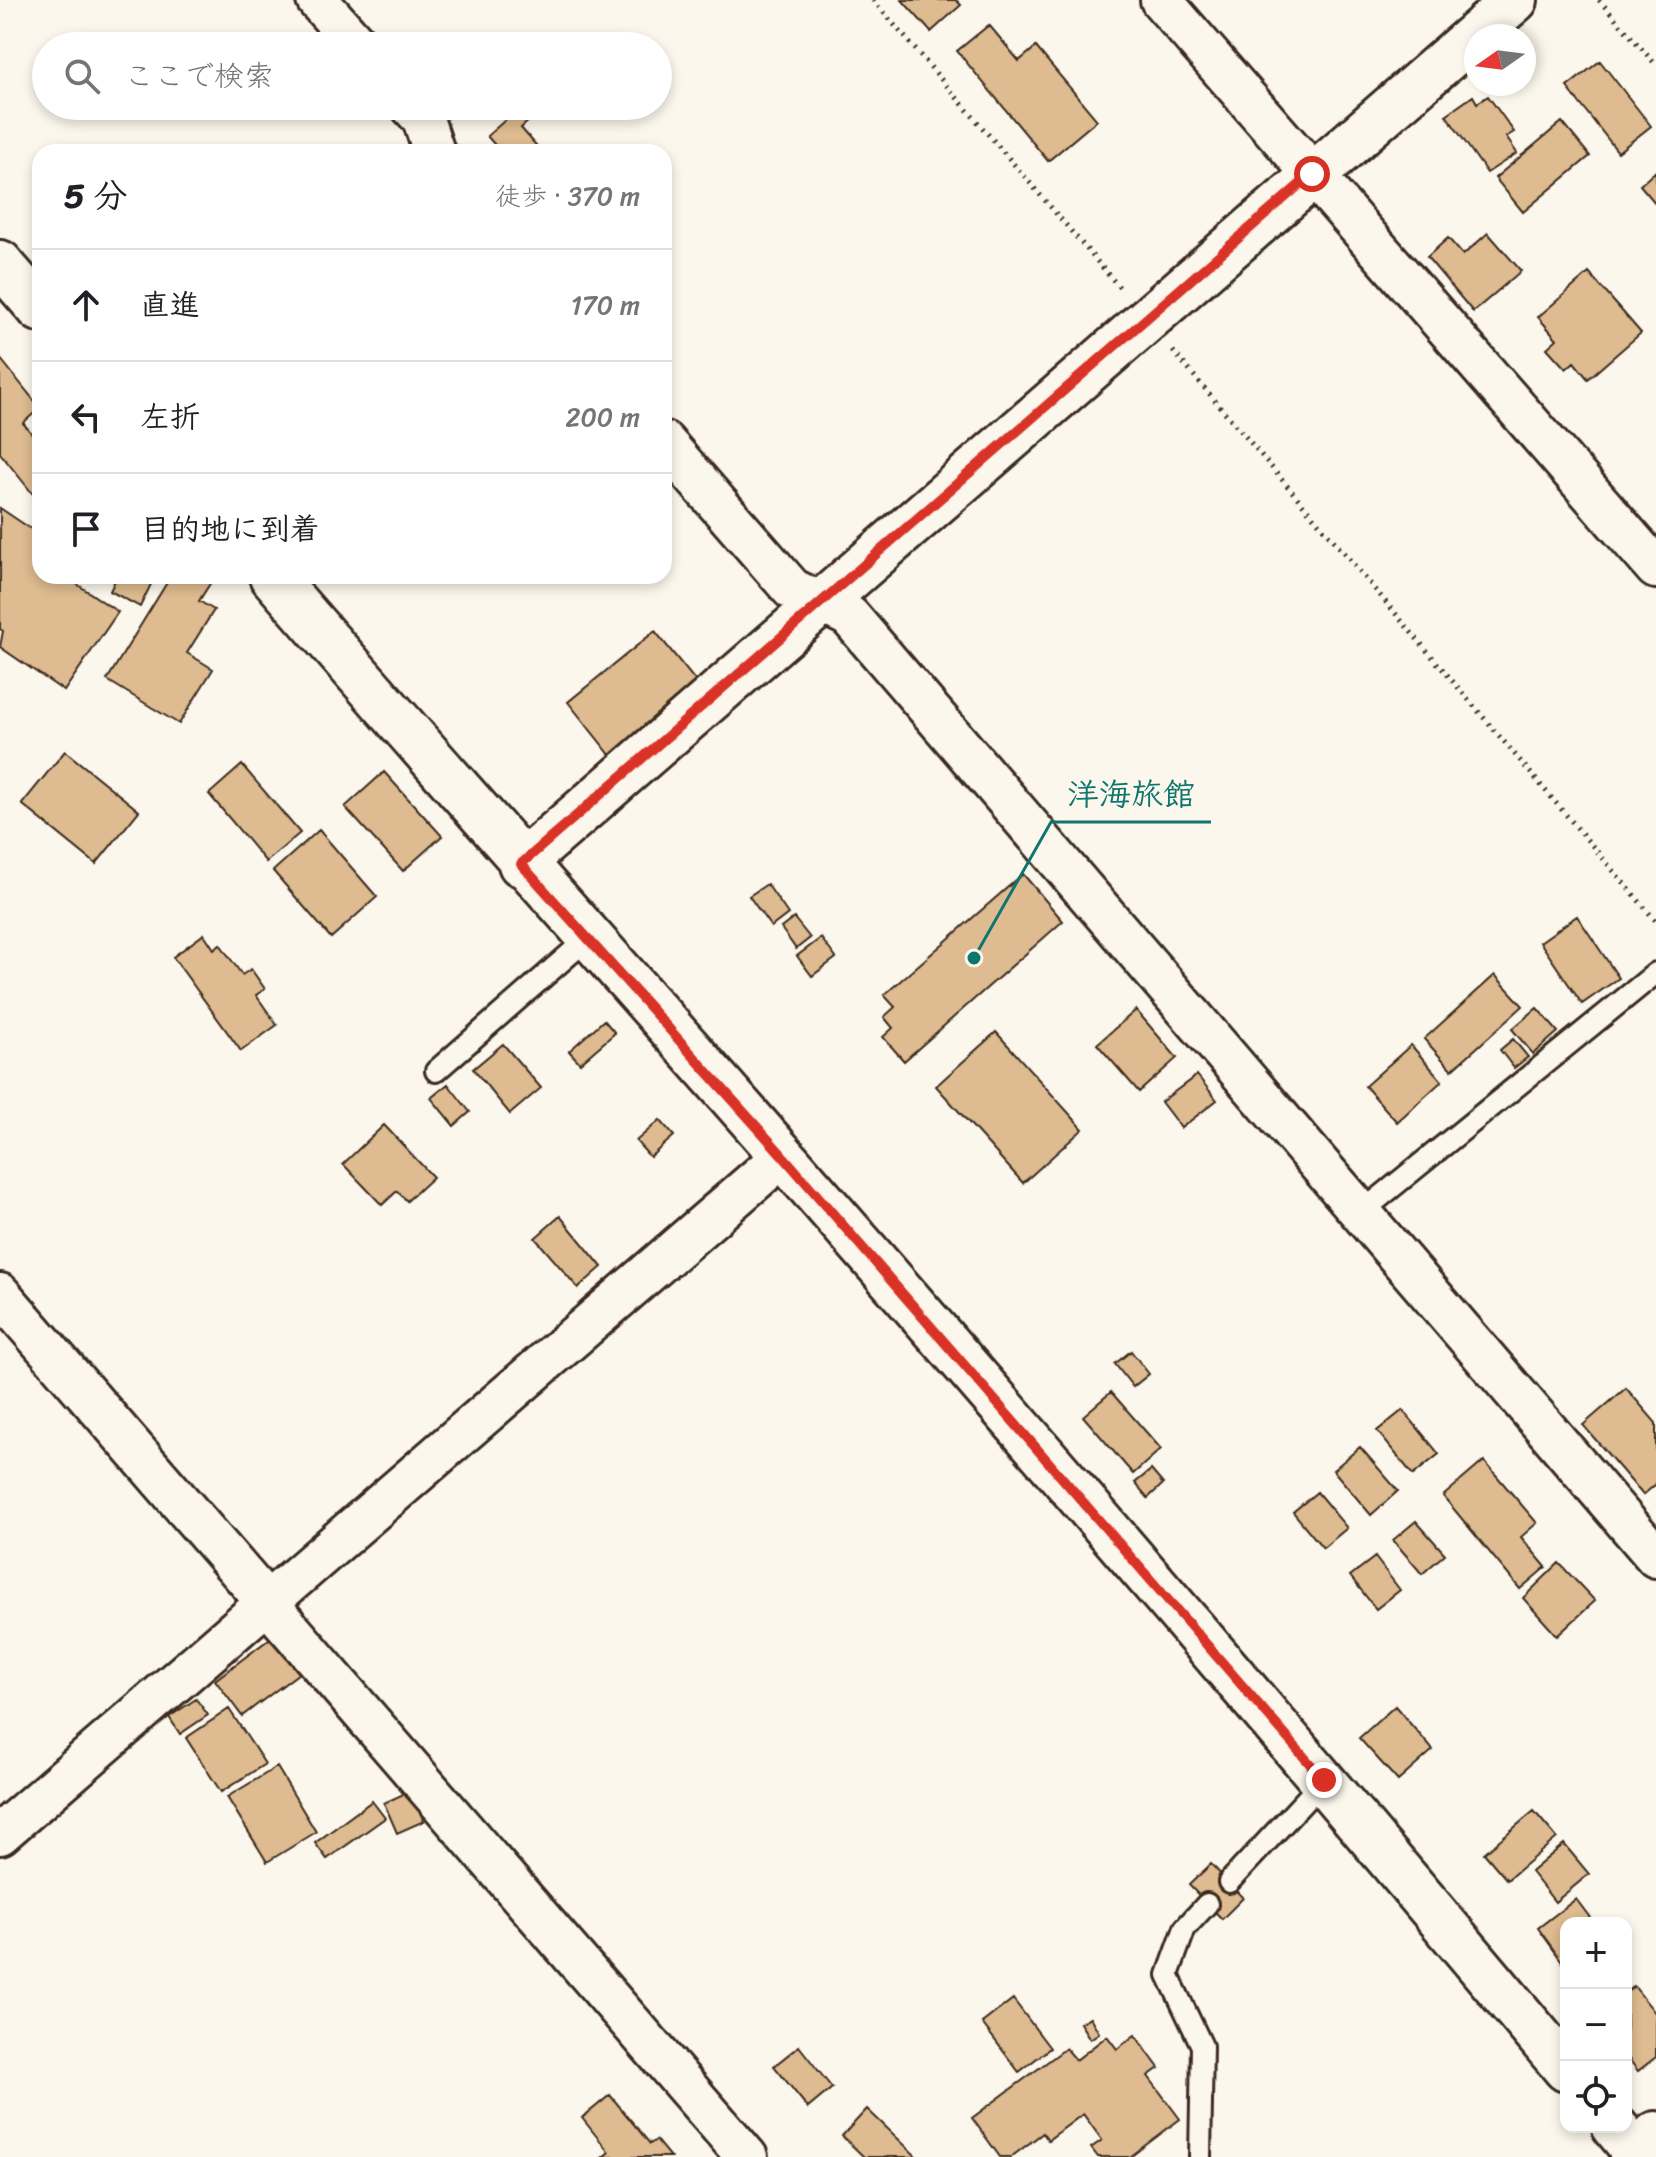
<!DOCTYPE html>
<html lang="ja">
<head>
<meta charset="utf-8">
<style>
	:root { --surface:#fff; --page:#f6f6f6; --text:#202124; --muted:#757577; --line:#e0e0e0 }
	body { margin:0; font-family:Sriracha,"Klee One",sans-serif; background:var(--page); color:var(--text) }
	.controls { position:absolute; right:24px; bottom:24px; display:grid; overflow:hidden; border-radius:16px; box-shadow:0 4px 12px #0003 }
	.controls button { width:72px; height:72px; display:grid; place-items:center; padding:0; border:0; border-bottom:2px solid var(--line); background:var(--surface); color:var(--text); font:40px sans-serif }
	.compass { position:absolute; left:1464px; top:24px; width:72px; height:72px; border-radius:50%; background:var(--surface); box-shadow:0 4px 12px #0003; rotate:256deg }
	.stop { position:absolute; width:24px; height:24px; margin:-18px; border:6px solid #d93025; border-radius:50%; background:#fff }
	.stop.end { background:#d93025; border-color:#fff; box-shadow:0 2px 8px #0008 }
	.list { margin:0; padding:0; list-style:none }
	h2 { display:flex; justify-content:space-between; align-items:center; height:104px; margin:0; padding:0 32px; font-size:34px }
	h2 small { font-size:26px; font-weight:400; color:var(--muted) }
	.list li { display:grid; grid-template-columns:52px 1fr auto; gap:24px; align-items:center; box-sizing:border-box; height:112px; padding:0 32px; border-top:2px solid var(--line) }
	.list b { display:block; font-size:30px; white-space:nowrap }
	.list em { font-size:26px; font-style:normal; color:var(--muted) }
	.icon { flex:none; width:44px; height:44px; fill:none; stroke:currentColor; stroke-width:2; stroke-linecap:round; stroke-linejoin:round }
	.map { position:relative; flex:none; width:1656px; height:2157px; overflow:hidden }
	.search { position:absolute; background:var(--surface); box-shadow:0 4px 12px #0003; left:32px; top:32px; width:640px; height:88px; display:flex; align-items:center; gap:20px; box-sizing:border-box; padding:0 28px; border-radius:44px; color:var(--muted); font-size:30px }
	.panel { position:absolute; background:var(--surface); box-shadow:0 4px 12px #0003; left:32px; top:144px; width:640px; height:440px; border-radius:24px }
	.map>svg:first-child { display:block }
	.building { fill:#debb90; stroke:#3b2a1e; stroke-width:2 }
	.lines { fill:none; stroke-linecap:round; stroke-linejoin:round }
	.service-casing { stroke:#3b2a1e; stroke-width:26 }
	.minor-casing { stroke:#3b2a1e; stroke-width:46 }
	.tertiary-casing { stroke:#3b2a1e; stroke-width:50 }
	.secondary-casing { stroke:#3b2a1e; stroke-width:50 }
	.path { stroke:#3b2a1e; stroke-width:5; stroke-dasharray:2 6; stroke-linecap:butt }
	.service { stroke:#fbf7ec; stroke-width:20 }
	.minor { stroke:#fbf7ec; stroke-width:40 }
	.tertiary { stroke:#fbf7ec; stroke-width:44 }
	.secondary { stroke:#fbf7ec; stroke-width:44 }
	.route { stroke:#d93025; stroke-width:10 }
	.leader { fill:none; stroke:#0f766e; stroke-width:3 }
	.callout-dot { fill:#0f766e; stroke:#fbf7ec; stroke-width:3 }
	.callout-label { font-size:32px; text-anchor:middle; font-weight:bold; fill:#0f766e; stroke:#fbf7ec; stroke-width:8; stroke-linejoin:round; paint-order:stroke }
</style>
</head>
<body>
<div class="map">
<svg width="1656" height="2157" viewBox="0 0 1656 2157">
	<rect width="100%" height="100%" fill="#fbf7ec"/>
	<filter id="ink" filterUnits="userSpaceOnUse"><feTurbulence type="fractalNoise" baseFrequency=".0125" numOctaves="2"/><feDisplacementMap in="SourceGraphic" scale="16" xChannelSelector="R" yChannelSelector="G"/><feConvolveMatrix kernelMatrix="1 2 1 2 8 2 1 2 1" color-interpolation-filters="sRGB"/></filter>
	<g filter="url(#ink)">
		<path class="building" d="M902 0H956L961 5 931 32Z
			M989 25 1019 61 1036 47 1097 120 1048 161 957 51Z
			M1600 61 1651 126 1618 152 1567 87Z
			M1473 96 1477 103 1488 96 1514 132 1506 137 1517 153 1487 173 1446 115Z
			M521 106 532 118 521 128 542 152H501L487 136Z
			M1562 122 1590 156 1523 212 1495 178Z
			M1656 171V204L1640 185Z
			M1488 233 1521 271 1473 312 1427 257 1448 238 1463 255Z
			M1589 273 1641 333 1588 379 1574 362 1566 369 1547 348 1557 339 1538 317Z
			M0 358 40 408 23 423 40 443V503L0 453Z
			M0 508 40 535V576H65L118 612 64 691 0 647 3 631 0 629Z
			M117 576H155L140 607 110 591Z
			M171 576 213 579 199 601 214 610 187 653 213 669 179 724 107 680Z
			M655 631 698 684 611 756 568 702Z
			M65 751 139 811 96 864 22 804Z
			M242 765 300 833 266 862 209 794Z
			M384 772 442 836 403 871 345 807Z
			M319 830 377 897 331 938 273 871Z
			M1023 874 1063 921 904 1061 883 1037 893 1028 884 1017 895 1007 884 995Z
			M767 884 788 914 771 927 749 896Z
			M1577 916 1619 978 1582 1004 1540 942Z
			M794 918 810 938 796 949 781 928Z
			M204 934 214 949 220 944 242 975 251 969 265 989 256 995 277 1025 241 1051 173 957Z
			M821 938 836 958 812 976 797 956Z
			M1495 975 1523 1006 1452 1070 1424 1039Z
			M1537 1008 1558 1032 1533 1054 1512 1029Z
			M1136 1010 1177 1058 1139 1092 1097 1044Z
			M604 1020 615 1033 580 1063 569 1051Z
			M996 1032 1083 1129 1023 1183 936 1086Z
			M1513 1039 1528 1057 1514 1068 1500 1050Z
			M503 1044 541 1088 510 1114 473 1069Z
			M1411 1045 1442 1081 1397 1122 1365 1086Z
			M1197 1075 1217 1100 1181 1128 1161 1102Z
			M448 1084 470 1112 454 1126 431 1098Z
			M660 1120 674 1136 650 1157 636 1141Z
			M384 1125 433 1177 407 1201 397 1191 382 1205 343 1164Z
			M560 1216 602 1267 578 1288 535 1238Z
			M1131 1351 1149 1374 1133 1387 1115 1364Z
			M1626 1388 1656 1423V1484L1643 1495 1583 1425Z
			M1111 1392 1161 1449 1133 1474 1083 1416Z
			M1403 1410 1439 1454 1413 1475 1377 1431Z
			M1360 1447 1398 1491 1371 1515 1333 1470Z
			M1484 1461 1537 1523 1521 1537 1546 1567 1520 1589 1443 1496Z
			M1151 1470 1163 1484 1148 1498 1135 1483Z
			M1317 1492 1347 1528 1323 1548 1293 1512Z
			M1416 1521 1445 1554 1422 1574 1393 1540Z
			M1375 1557 1400 1590 1376 1609 1350 1576Z
			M1559 1563 1595 1601 1557 1636 1523 1598Z
			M272 1637 299 1673 242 1716 215 1680Z
			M196 1699 208 1715 180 1734 169 1717Z
			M1395 1706 1433 1750 1398 1781 1359 1738Z
			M229 1709 265 1764 221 1792 186 1738Z
			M277 1767 316 1832 267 1862 227 1797Z
			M410 1791 424 1821 397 1833 384 1803Z
			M372 1801 385 1818 327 1859 315 1843Z
			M1534 1811 1557 1838 1507 1880 1484 1853Z
			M1564 1844 1589 1874 1555 1902 1531 1872Z
			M1211 1864 1243 1898 1222 1919 1189 1885Z
			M1576 1899 1594 1923H1566V1967L1538 1928Z
			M1634 1986 1656 2014V2057L1638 2071 1626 2055V1993Z
			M1013 1999 1050 2048 1019 2072 982 2023Z
			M1090 2017 1099 2033 1090 2039 1080 2023Z
			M1135 2035 1159 2068 1148 2076 1180 2119 1130 2157H1098L1091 2148 1102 2140 1083 2114 1048 2140 1043 2133 1011 2157H1000L972 2118 1066 2048 1076 2060 1107 2036 1117 2049Z
			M799 2046 832 2088 808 2108 774 2066Z
			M610 2095 650 2144 656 2140 670 2157H603L609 2152 582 2118Z
			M867 2109 917 2157H864L842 2136Z"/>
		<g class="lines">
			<defs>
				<path id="service" d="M436 1071 588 938
					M1363 1211 1656 973
					M1229 1882 1324 1780
					M1200 2157 1202 2046 1168 1975 1185 1928 1207 1904"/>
				<path id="minor" d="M317 0 358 46
					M1161 0 1656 568
					M411 106 423 119 434 152
					M664 442 792 589 849 616 1656 1557
					M0 1294 747 2157
					M0 1834 783 1156"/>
				<path id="tertiary" d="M0 263 40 309
					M272 576C441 771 614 963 784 1157 1048 1458 1309 1762 1566 2069
					M521 864 1515 0
					M1615 2127 1640 2157"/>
				<path id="secondary" d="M1632 2157 1656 2134"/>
			</defs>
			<use href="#service" class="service-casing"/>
			<use href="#minor" class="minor-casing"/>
			<use href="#tertiary" class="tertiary-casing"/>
			<use href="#secondary" class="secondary-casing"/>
			<path class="path" d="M873 0 1120 288
				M1599 0 1656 65
				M1173 351 1656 921"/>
			<use href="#service" class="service"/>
			<use href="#minor" class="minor"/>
			<use href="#tertiary" class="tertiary"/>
			<use href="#secondary" class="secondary"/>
		</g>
	</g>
	<g class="lines" filter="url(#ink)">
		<path class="route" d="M1312 174 521 864 783 1156 1324 1780"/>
	</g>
	<path class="leader" d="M974 958L1051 822H1211"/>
	<circle class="callout-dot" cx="974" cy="958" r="8"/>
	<g class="callout-label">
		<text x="1131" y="805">洋海旅館</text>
	</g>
</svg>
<div class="controls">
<button>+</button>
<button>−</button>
<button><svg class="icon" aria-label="locate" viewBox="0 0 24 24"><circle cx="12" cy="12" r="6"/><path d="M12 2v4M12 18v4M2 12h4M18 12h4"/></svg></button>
</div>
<svg class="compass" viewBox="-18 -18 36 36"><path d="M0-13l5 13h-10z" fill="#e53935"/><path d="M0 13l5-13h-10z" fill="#757577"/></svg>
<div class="stop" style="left:1312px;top:174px"></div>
<div class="stop end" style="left:1324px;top:1780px"></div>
<div class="search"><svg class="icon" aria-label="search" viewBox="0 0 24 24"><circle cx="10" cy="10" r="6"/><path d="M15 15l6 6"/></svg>ここで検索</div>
<section class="panel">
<h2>5 分<small>徒歩 · 370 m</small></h2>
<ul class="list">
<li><svg class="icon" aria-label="ahead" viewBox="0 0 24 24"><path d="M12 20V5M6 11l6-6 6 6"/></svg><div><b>直進</b></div><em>170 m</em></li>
<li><svg class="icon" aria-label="left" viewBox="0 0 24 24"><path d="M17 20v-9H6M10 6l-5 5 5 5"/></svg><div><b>左折</b></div><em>200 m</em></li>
<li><svg class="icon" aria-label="arrive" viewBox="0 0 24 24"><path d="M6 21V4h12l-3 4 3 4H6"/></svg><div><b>目的地に到着</b></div></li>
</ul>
</section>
</div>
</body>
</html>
